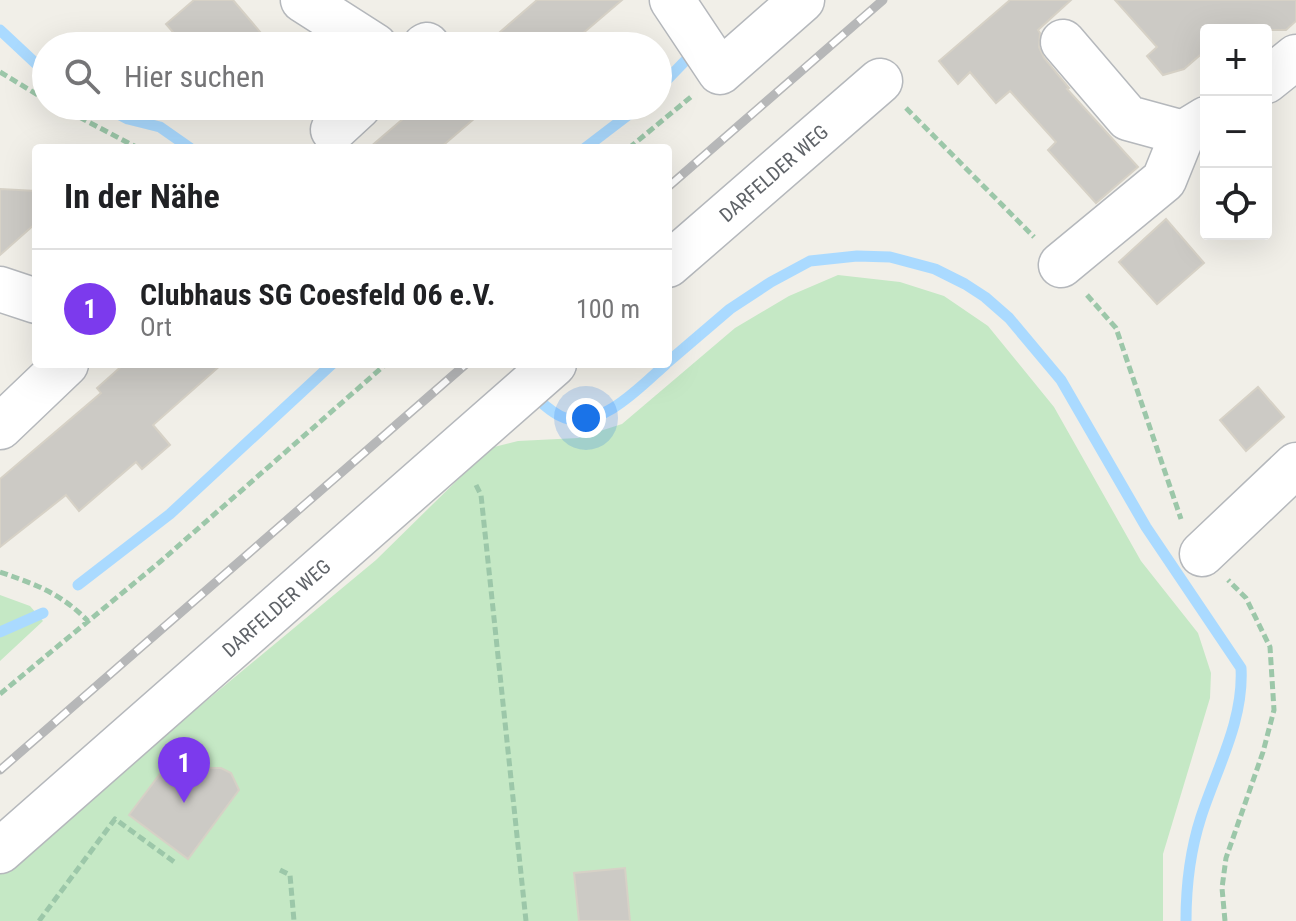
<!DOCTYPE html>
<html lang="de">
<head>
<meta charset="utf-8">
<style>
	:root { --surface:#fff; --page:#f2f2f2; --text:#202124; --muted:#757577; --line:#e0e0e0; --accent:#7c3aed }
	body { margin:0; font-family:"Roboto Condensed",sans-serif; background:var(--page); color:var(--text) }
	.controls { position:absolute; right:24px; top:24px; display:grid; overflow:hidden; border-radius:8px; box-shadow:0 8px 32px #0002 }
	.controls button { width:72px; height:72px; display:grid; place-items:center; padding:0; border:0; border-bottom:2px solid var(--line); background:var(--surface); color:var(--text); font:40px sans-serif }
	.you { position:absolute; left:586px; top:418px; width:28px; height:28px; margin:-20px; border:6px solid #fff; border-radius:50%; background:#1a73e8; box-shadow:0 0 0 12px #1a73e833 }
	.badge { display:grid; place-items:center; width:52px; height:52px; border-radius:50%; background:var(--accent); color:#fff; font-size:26px; font-weight:700 }
	.pin { position:absolute; translate:-50% -66px; filter:drop-shadow(0 2px 4px #0008) }
	.pin::after { content:''; position:absolute; top:42px; width:28px; height:24px; background:inherit; clip-path:polygon(0 0,100% 0,50% 100%) }
	.list { margin:0; padding:0; list-style:none }
	h2 { display:flex; justify-content:space-between; align-items:center; height:104px; margin:0; padding:0 32px; font-size:34px }
	h2 small { font-size:26px; font-weight:400; color:var(--muted) }
	.list li { display:grid; grid-template-columns:52px 1fr auto; gap:24px; align-items:center; box-sizing:border-box; height:120px; padding:0 32px; border-top:2px solid var(--line) }
	.list b { display:block; font-size:30px; white-space:nowrap }
	.list p { margin:0; font-size:26px; white-space:nowrap; color:var(--muted) }
	.list em { font-size:26px; font-style:normal; color:var(--muted) }
	.icon { flex:none; width:44px; height:44px; fill:none; stroke:currentColor; stroke-width:2; stroke-linecap:round; stroke-linejoin:round }
	.map { position:relative; flex:none; width:1296px; height:921px; overflow:hidden }
	.search { position:absolute; background:var(--surface); box-shadow:0 8px 32px #0002; left:32px; top:32px; width:640px; height:88px; display:flex; align-items:center; gap:20px; box-sizing:border-box; padding:0 28px; border-radius:44px; color:var(--muted); font-size:30px }
	.panel { position:absolute; background:var(--surface); box-shadow:0 8px 32px #0002; left:32px; top:144px; width:640px; height:224px; border-radius:8px }
	.map>svg:first-child { display:block }
	.green { fill:#c5e8c5 }
	.lines { fill:none; stroke-linecap:round; stroke-linejoin:round }
	.stream { stroke:#aadaff; stroke-width:11 }
	.building { fill:#cccac5; stroke:#d6d1c6; stroke-width:2 }
	.minor-casing { stroke:#b5b8bc; stroke-width:47 }
	.path { stroke:#9cc7a9; stroke-width:5; stroke-dasharray:8 4; stroke-linecap:butt }
	.minor { stroke:#fff; stroke-width:44 }
	.rail-casing { stroke:#b6b7b8; stroke-width:9 }
	.rail { stroke:#fff; stroke-width:6; stroke-dasharray:18; stroke-linecap:butt }
	.labels { text-anchor:middle; dominant-baseline:central; stroke-width:6; stroke-linejoin:round; paint-order:stroke }
	.street-label { font-size:20px; fill:#5f6368; stroke:#fff }
</style>
</head>
<body>
<div class="map">
<svg width="1296" height="921" viewBox="0 0 1296 921">
	<rect width="100%" height="100%" fill="#f1efe8"/>
	<path class="green" d="M838 275 900 282 944 296 988 326 1054 407 1141 561 1198 633 1211 673 1210 698 1163 854V921H0V872L376 560 490 448 518 441 578 438 622 424 735 328 789 296Z
		M0 595 30 606 43 621 0 661Z"/>
	<g class="lines">
		<path class="stream" d="M0 30 46 73
			M658 89 685 61
			M103 106 128 119 160 127 190 148
			M585 148 640 106
			M668 362 730 309 771 282 810 261 857 256 890 257 935 269 965 284 985 297 1009 318 1061 380 1146 527 1241 668C1244 720 1217 768 1201 817 1190 851 1186 886 1186 921
			M534 396C543 404 553 414 565 418 601 430 642 385 666 364
			M78 585 170 514 332 364
			M0 632 43 613"/>
	</g>
	<path class="building" d="M194 0H233L272 46H185L166 24Z
		M537 0H622L568 46H484Z
		M1010 0H1071L1038 30 1040 33 1039 47 1044 58 1069 88 1067 89 1138 167 1096 203 1048 150 1056 142 1010 91 996 103 970 72 958 84 939 61Z
		M1115 0H1296V21L1286 30H1206V50L1184 69 1163 75 1147 56 1157 47Z
		M418 106H489L440 148H369Z
		M0 189 36 191V223L0 255Z
		M1166 219 1204 263 1157 304 1119 262Z
		M124 364H222L153 425 170 445 142 469 136 462 79 511 66 495 0 547V479L101 393 97 388Z
		M1258 387 1284 417 1246 451 1220 420Z
		M181 746 210 768H221L231 773 239 790 188 859 129 815Z
		M625 868 630 921H579L574 873Z"/>
	<g class="lines">
		<defs>
			<g id="minor">
				<path d="M303 0 375 46"/>
				<path d="M672 0 720 72 802 0"/>
				<path d="M1063 42 1128 118 1183 133 1206 119"/>
				<path d="M425 46 427 45"/>
				<path d="M1266 81 1296 57"/>
				<path d="M333 130 359 106"/>
				<path id="s1" d="M668 265 880 81"/>
				<path d="M1061 265 1164 180 1183 133"/>
				<path d="M0 289 36 301"/>
				<path d="M0 427 66 364"/>
				<path d="M1202 554 1296 465"/>
				<path id="s2" d="M0 851 554 364"/>
			</g>
		</defs>
		<use href="#minor" class="minor-casing"/>
		<path class="path" d="M0 72 46 100
			M58 106 138 148
			M906 108 1034 237
			M629 148 692 96
			M1087 295 1116 328 1181 519
			M476 485 481 495 526 921
			M0 572C37 585 60 593 88 621
			M0 694 161 561 386 364
			M280 870 290 875 294 921
			M39 921 115 819 177 864
			M1225 921 1222 888 1226 858 1263 752 1274 710 1270 647 1246 598 1228 580"/>
		<use href="#minor" class="minor"/>
		<defs>
			<path id="rail" d="M668 187 883 0
				M0 770 466 364"/>
		</defs>
		<use href="#rail" class="rail-casing"/>
		<use href="#rail" class="rail"/>
	</g>
	<g class="labels">
		<g class="street-label">
			<text stroke="none"><textPath href="#s1" startOffset="140">DARFELDER WEG</textPath></text>
			<text stroke="none"><textPath href="#s2" startOffset="368">DARFELDER WEG</textPath></text>
		</g>
	</g>
</svg>
<div class="controls">
<button>+</button>
<button>−</button>
<button><svg class="icon" aria-label="locate" viewBox="0 0 24 24"><circle cx="12" cy="12" r="6"/><path d="M12 2v4M12 18v4M2 12h4M18 12h4"/></svg></button>
</div>
<div class="you"></div>
<div class="pin badge" style="left:184px;top:803px">1</div>
<div class="search"><svg class="icon" aria-label="search" viewBox="0 0 24 24"><circle cx="10" cy="10" r="6"/><path d="M15 15l6 6"/></svg>Hier suchen</div>
<section class="panel">
<h2>In der Nähe<small></small></h2>
<ul class="list">
<li><span class="badge">1</span><div><b>Clubhaus SG Coesfeld 06 e.V.</b><p>Ort</p></div><em>100 m</em></li>
</ul>
</section>
</div>
</body>
</html>
